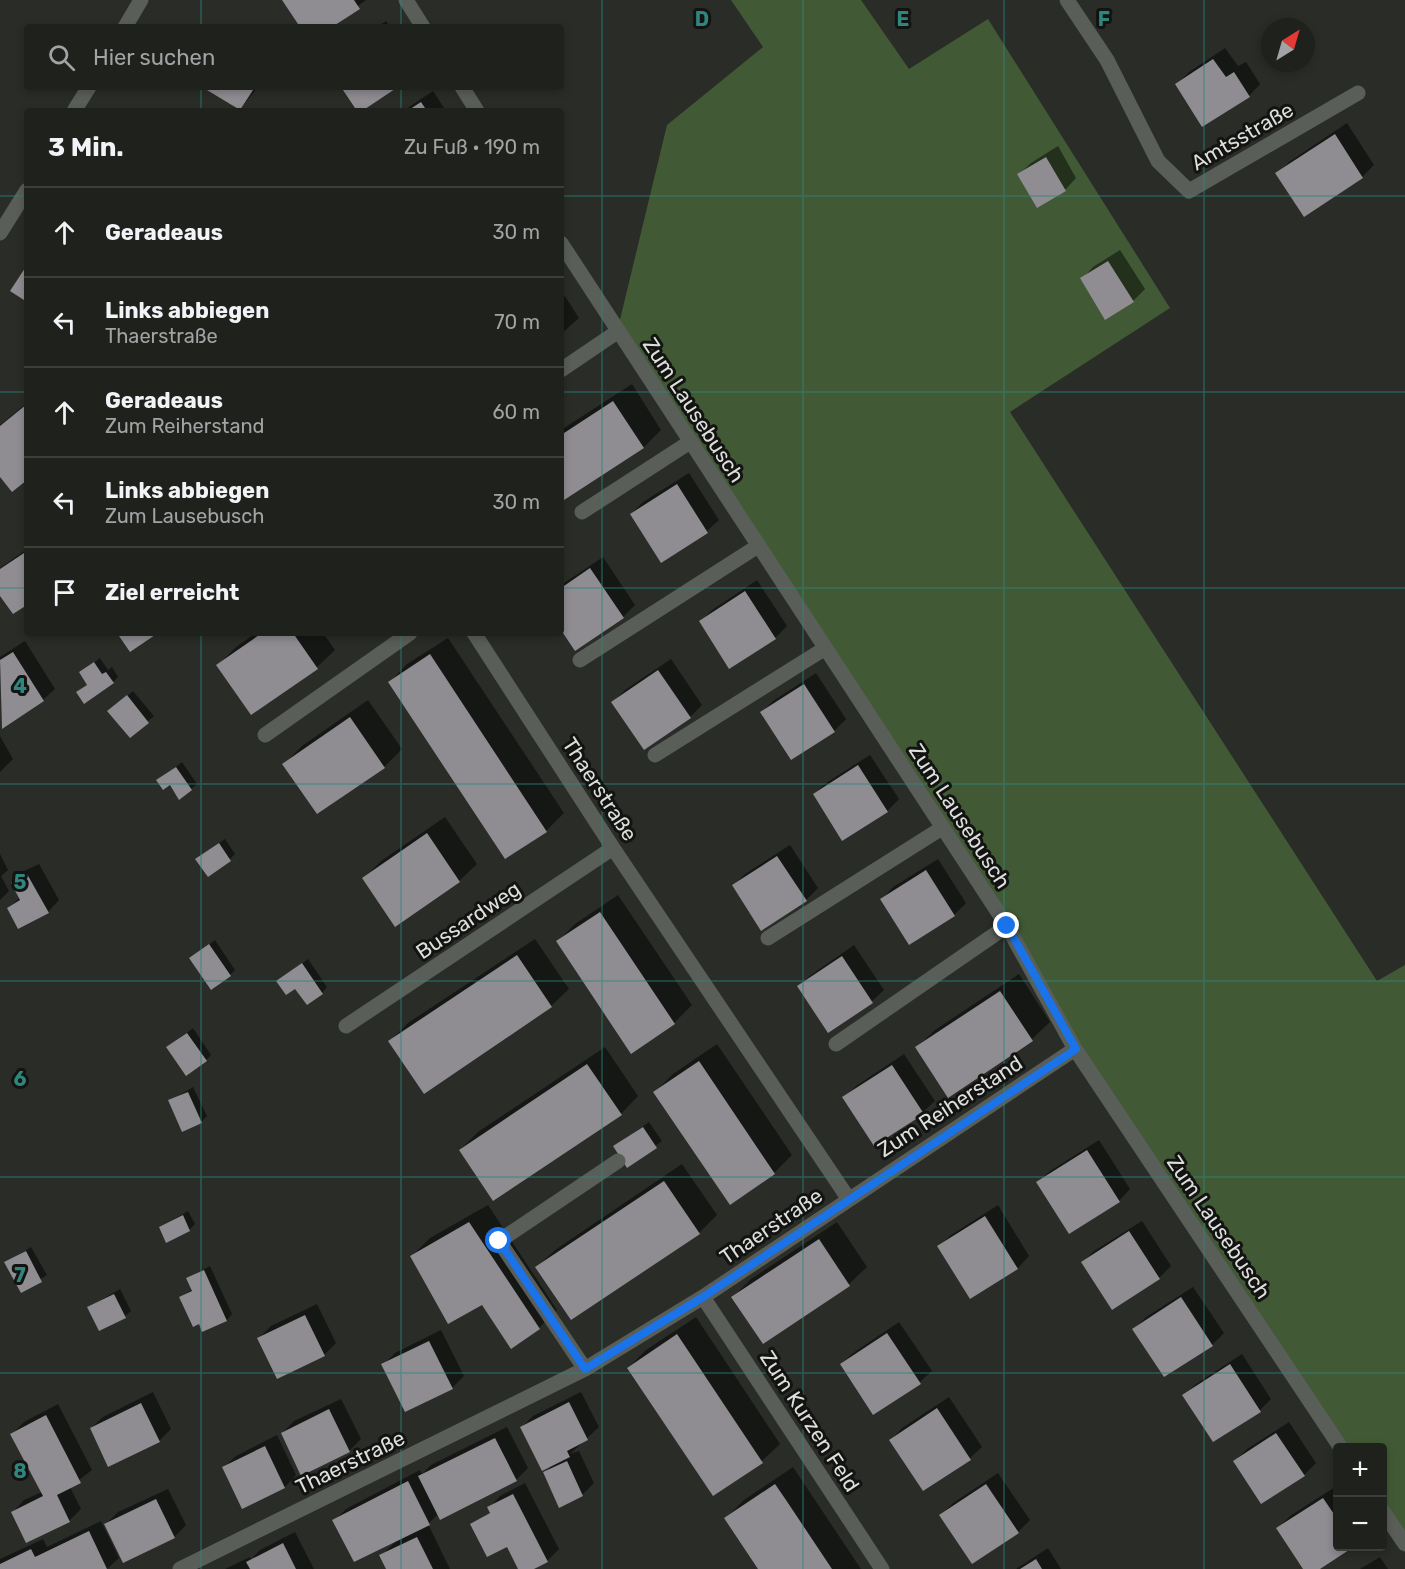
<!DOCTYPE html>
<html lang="de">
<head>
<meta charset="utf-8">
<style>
	:root { --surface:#1f211d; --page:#272926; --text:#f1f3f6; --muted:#a1a3a4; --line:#3c3e3b }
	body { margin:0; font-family:Rubik,sans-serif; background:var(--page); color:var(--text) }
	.controls { position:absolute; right:18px; bottom:18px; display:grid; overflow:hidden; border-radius:6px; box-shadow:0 3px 9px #0003 }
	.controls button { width:54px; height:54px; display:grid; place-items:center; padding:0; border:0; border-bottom:2px solid var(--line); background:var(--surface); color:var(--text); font:30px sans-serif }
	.compass { position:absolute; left:1261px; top:18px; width:54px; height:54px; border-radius:50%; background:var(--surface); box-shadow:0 3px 9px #0003; rotate:37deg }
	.stop { position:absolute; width:18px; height:18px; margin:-14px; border:4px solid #1a73e8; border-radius:50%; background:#fff }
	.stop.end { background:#1a73e8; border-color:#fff; box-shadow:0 2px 6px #0008 }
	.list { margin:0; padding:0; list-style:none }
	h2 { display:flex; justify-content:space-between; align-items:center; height:78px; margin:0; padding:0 24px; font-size:26px }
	h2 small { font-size:20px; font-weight:400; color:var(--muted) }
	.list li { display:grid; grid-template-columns:39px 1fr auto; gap:18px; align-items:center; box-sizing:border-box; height:90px; padding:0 24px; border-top:2px solid var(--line) }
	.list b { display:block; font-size:22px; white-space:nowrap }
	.list p { margin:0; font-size:20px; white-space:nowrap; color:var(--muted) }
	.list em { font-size:20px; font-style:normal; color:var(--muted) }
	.icon { flex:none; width:33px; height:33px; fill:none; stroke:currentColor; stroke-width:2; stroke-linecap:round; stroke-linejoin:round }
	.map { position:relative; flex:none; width:1405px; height:1569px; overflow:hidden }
	.search { position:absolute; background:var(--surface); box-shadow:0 3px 9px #0003; left:24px; top:24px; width:540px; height:66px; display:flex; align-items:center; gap:15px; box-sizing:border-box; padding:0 21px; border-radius:6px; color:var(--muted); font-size:22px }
	.panel { position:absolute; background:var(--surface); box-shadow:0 3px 9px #0003; left:24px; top:108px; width:540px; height:528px; border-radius:6px }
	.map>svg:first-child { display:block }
	.green { fill:#415a35 }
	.shadow { fill:#0007 }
	.building { fill:#8f8c92 }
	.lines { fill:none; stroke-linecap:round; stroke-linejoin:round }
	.minor { stroke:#5a5e58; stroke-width:15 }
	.route { stroke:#1a73e8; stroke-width:8 }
	.grid { fill:none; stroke:#2e867e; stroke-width:1.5; stroke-opacity:0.55 }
	.labels { text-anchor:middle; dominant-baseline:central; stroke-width:6; stroke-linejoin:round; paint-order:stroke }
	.street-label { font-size:21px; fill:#dddfdc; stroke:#131412 }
	.grid-label { font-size:20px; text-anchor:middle; font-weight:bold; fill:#2e867e; stroke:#131412; stroke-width:6; stroke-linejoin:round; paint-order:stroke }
</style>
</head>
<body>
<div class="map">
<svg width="1405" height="1569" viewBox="0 0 1405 1569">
	<rect width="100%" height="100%" fill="#292c27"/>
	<path class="green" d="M731 0H861L909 69 988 19 1170 308 1010 412 1377 981 1405 965V1544L1383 1510 1382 1448 1341 1447 1076 1049 1007 926 617 332 667 125 763 47Z"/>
	<path class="shadow" d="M284 0H366L329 27H302Z
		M386 21 390 27H377Z
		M1225 48 1238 66 1246 62 1260 84 1249 96 1177 84 1189 72Z
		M205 87H258L240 109Z
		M433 91 446 111H403Z
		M1347 123 1374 165 1362 177 1277 174 1289 162Z
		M1058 146 1076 178 1065 190 1019 174 1031 163Z
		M1120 250 1145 289 1133 301 1082 279 1093 267Z
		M561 290 579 318 561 334Z
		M632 384 661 430 644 447 561 500V430Z
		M27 403V478L0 475V425Z
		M689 473 719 520 707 531 661 561 631 514 643 502Z
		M27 549V602L0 593V568Z
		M603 557 635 605 623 617 575 649 561 628V585Z
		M757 580 787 626 775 638 701 621 712 610Z
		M256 633H323L335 650 317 667 218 665 236 647Z
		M448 638 564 813 546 831 390 682 407 664Z
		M25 641 55 689 43 700 2 727 0 657Z
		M100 658 108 670 112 667 118 677 113 682 78 692 88 684 81 672Z
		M671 659 702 705 690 717 645 748 613 702 625 690Z
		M816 673 846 719 834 731 762 712 773 701Z
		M133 691 154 716 130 736 115 706Z
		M368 700 402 749 384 767 284 764 302 746Z
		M0 736 13 759 0 772Z
		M870 755 899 799 887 811 814 794 826 783Z
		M182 762 197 784 191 789 158 781Z
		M445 817 477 864 459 881 364 878 381 861Z
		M225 839 235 854 230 859 203 854Z
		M790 845 818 888 806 900 733 886 745 874Z
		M0 854 8 870 1 876 9 891 0 900Z
		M938 859 966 903 954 915 882 899 893 887Z
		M39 864 59 900 48 912 9 908 20 897 13 883 24 871Z
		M618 895 692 1005 674 1023 558 941 575 924Z
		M535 939 569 989 551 1006 390 1041 408 1023Z
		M215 940 235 970 230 975 191 958Z
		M854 945 884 990 872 1001 829 1031 799 986 811 975Z
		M308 959 327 987 322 993 278 981Z
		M1019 974 1050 1022 1032 1039 949 1096 917 1047 935 1030Z
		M193 1028 211 1055 206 1060 168 1047Z
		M717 1044 792 1155 774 1173 655 1092 673 1074Z
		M605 1047 638 1096 621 1114 460 1150 478 1132Z
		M904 1054 935 1101 923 1112 875 1144 844 1098 856 1086Z
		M193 1087 207 1116 201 1122 170 1101Z
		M649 1122 662 1141 627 1166 615 1146Z
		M1099 1140 1130 1189 1119 1201 1038 1182 1050 1171Z
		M682 1164 717 1215 699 1233 537 1267 555 1250Z
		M488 1205 557 1310 539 1328 511 1347 482 1303 412 1256 430 1238Z
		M998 1205 1029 1256 1018 1268 971 1297 939 1246 951 1235Z
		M188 1211 195 1224 189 1230 160 1227Z
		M1142 1221 1171 1266 1159 1278 1083 1262 1094 1251Z
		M837 1222 867 1267 849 1284 763 1342 733 1297 751 1279Z
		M31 1247 47 1275 21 1291 6 1263Z
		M210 1266 232 1314 227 1320 203 1330 181 1297 193 1289 188 1278Z
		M1193 1287 1224 1333 1212 1345 1134 1329 1146 1317Z
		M120 1289 131 1311 125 1316 89 1307Z
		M317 1304 336 1343 324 1355 259 1338 271 1326Z
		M696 1317 780 1444 762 1461 714 1494 628 1368 646 1350Z
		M899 1322 932 1371 920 1382 841 1364 853 1353Z
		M441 1330 464 1376 452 1388 383 1365 395 1353Z
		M1242 1354 1271 1399 1260 1410 1184 1395 1196 1384Z
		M153 1392 171 1429 159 1441 91 1428 103 1417Z
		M581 1392 599 1427 570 1454 579 1451 594 1483 582 1495 545 1473 553 1464 521 1428 533 1416Z
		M949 1397 982 1447 970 1458 923 1489 891 1440 902 1428Z
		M341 1399 361 1439 349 1451 282 1433 294 1421Z
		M58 1404 92 1470 70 1487 81 1509 69 1521 13 1512 24 1500 42 1492 12 1434 24 1422Z
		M1289 1422 1316 1463 1304 1475 1235 1461 1247 1449Z
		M507 1427 528 1468 516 1480 438 1514 428 1524 450 1569H387L381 1556 397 1540 334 1521 346 1509 420 1470 422 1474 431 1465Z
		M277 1435 296 1475 285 1487 243 1507 224 1467 236 1456Z
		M793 1467 861 1569H760L726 1518 744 1500Z
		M998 1473 1030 1520 1018 1532 941 1515 953 1503Z
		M525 1483 559 1549 547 1561 531 1569H520L508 1545 472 1524 491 1512 489 1508 500 1496Z
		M1335 1487 1338 1491V1546L1317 1569H1305L1278 1528 1290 1516Z
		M168 1489 186 1525 174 1537 106 1524 118 1512Z
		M101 1521 119 1558 107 1569H0V1559L43 1539 47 1547Z
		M295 1532 314 1569H225L250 1557 251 1559 260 1550Z
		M1048 1548 1061 1569H1016Z
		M1380 1557 1388 1569H1360Z"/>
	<path class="building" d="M282 0H354L360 9 332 27H300Z
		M1213 59 1226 77 1234 72 1250 97 1202 127 1175 84Z
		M202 87H255L240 110Z
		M341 87H398L362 111H357Z
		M421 102 427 111H407Z
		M1335 134 1363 178 1304 217 1275 173Z
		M1046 157 1066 191 1037 208 1017 174Z
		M1108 261 1134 302 1105 320 1080 278Z
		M27 265V302L10 291Z
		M613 401 644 448 561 502V435Z
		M27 404V480L12 492 0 477V426Z
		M677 484 708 533 661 563 630 514Z
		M27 551V605L13 614 0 596V569Z
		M590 568 624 618 575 651 561 630V588Z
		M745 591 776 639 729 669 699 621Z
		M117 633H158L130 652Z
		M262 633H293L318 669 251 715 216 665Z
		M13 652 44 701 2 729 0 660Z
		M430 654 547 832 505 859 388 682Z
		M94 662 102 674 106 672 114 683 84 704 76 692 87 685 79 672Z
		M658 670 691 718 644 750 611 702Z
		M804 684 835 732 791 760 760 712Z
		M127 695 149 723 130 738 107 711Z
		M350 717 385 768 317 814 282 764Z
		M858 765 888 812 842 841 813 794Z
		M176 767 192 790 179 800 170 785 163 790 156 780Z
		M427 833 460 882 395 927 362 878Z
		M219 843 231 861 208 877 195 859Z
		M777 856 807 901 761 931 732 885Z
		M926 870 955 916 909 945 880 899Z
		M27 874 49 913 18 929 7 908 20 900 11 883Z
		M600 912 675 1024 631 1054 556 941Z
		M209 944 231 976 211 990 189 958Z
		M517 955 552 1007 424 1094 388 1041Z
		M842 956 873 1003 828 1033 797 986Z
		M302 963 323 994 307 1005 295 989 286 995 276 981Z
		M1000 991 1033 1041 948 1098 915 1047Z
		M187 1033 207 1061 186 1076 166 1047Z
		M699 1061 775 1174 730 1205 653 1092Z
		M587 1064 622 1115 493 1201 459 1150Z
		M892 1065 924 1114 874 1146 842 1097Z
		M188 1092 202 1123 182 1132 168 1100Z
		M643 1127 657 1148 627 1168 613 1146Z
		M1087 1150 1120 1202 1069 1234 1036 1182Z
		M664 1181 700 1234 571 1320 535 1267Z
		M183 1215 190 1231 166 1243 159 1227Z
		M985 1216 1018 1269 970 1299 937 1246Z
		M469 1222 540 1329 511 1349 482 1305 448 1324 410 1256Z
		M1129 1231 1160 1279 1112 1310 1081 1262Z
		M819 1239 850 1286 763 1344 731 1297Z
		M26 1251 42 1282 21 1293 4 1262Z
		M204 1270 227 1321 202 1332 199 1324 193 1327 179 1297 192 1291 186 1278Z
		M114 1294 126 1318 99 1331 87 1307Z
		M1181 1297 1213 1346 1164 1377 1132 1329Z
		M305 1315 325 1356 277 1379 257 1338Z
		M887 1333 921 1384 873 1415 840 1364Z
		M677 1334 763 1463 713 1496 627 1368Z
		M429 1341 453 1389 405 1412 381 1364Z
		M1230 1364 1261 1412 1213 1442 1182 1395Z
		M569 1402 588 1440 567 1451 570 1457 542 1471 520 1427Z
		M141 1403 160 1442 108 1467 90 1428Z
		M937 1408 971 1460 923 1491 889 1440Z
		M329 1409 350 1452 301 1476 281 1433Z
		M46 1415 81 1483 57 1495 70 1522 26 1543 11 1512 43 1496 10 1434Z
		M1276 1433 1305 1476 1261 1504 1233 1461Z
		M495 1438 517 1481 440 1520 418 1476Z
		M265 1446 285 1488 242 1509 222 1467Z
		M567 1461 583 1496 559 1508 543 1472Z
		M408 1481 430 1525 354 1562 332 1520Z
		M775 1484 786 1500 832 1569H758L724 1518Z
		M986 1484 1019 1533 972 1564 939 1515Z
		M513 1494 548 1562 534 1569H518L507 1547 487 1557 470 1524 490 1513 487 1507Z
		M1323 1498 1338 1520V1546H1355L1320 1569H1303L1276 1528Z
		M156 1499 175 1538 123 1563 104 1524Z
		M89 1531 107 1569H0V1564L31 1549 35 1557Z
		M417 1537 433 1569H386L379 1555Z
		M283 1543 296 1569H250L246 1562Z
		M1036 1559 1042 1569H1020Z"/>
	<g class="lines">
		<path class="minor" d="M406 0 423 27
			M1067 0 1107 60 1158 161 1189 191 1358 93
			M125 27 141 0
			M462 87 477 111
			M74 111 89 87
			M0 233 27 190
			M561 243 1007 926 1075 1049 1341 1448
			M561 370 617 332
			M582 512 690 442
			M474 633 613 848 848 1198
			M580 660 758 546
			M265 735 410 633
			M655 755 824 649
			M768 938 942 828
			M346 1026 613 848
			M836 1044 1007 926
			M703 1297 882 1569
			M585 1369 499 1241 618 1161
			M1382 1510 1405 1544
			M180 1569 585 1369 703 1297 1075 1049"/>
	</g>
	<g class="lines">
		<path class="route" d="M499 1241 585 1369 703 1297 1076 1049 1007 926"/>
	</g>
	<path class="grid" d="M201 0V27M401 0V27M602 0V1569M803 0V1569M1004 0V1569M1204 0V1569M201 87V111M401 87V111M0 196H27M561 196H1405M0 392H27M561 392H1405M0 588H27M561 588H1405M201 633V1569M401 633V1569M0 784H1405M0 981H1405M0 1177H1405M0 1373H1405"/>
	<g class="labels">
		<g class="street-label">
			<text transform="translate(1242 136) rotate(-30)">Amtsstraße</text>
			<text transform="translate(694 410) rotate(57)">Zum Lausebusch</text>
			<text transform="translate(600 789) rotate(57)">Thaerstraße</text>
			<text transform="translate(960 816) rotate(57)">Zum Lausebusch</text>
			<text transform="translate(468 920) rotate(-34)">Bussardweg</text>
			<text transform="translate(950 1106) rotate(-33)">Zum Reiherstand</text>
			<text transform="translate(771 1226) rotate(-34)">Thaerstraße</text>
			<text transform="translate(1219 1227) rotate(56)">Zum Lausebusch</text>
			<text transform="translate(810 1421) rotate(57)">Zum Kurzen Feld</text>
			<text transform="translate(350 1462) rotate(-26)">Thaerstraße</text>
		</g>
	</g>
	<g class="grid-label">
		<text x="702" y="26">D</text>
		<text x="903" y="26">E</text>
		<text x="1104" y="26">F</text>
		<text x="20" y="693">4</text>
		<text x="20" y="889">5</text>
		<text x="20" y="1086">6</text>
		<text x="20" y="1282">7</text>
		<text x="20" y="1478">8</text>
	</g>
</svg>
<div class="controls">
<button>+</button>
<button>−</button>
</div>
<svg class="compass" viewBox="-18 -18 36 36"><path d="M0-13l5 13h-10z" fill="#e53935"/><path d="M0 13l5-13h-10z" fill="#a1a3a4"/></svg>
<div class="stop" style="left:499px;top:1241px"></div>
<div class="stop end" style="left:1007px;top:926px"></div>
<div class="search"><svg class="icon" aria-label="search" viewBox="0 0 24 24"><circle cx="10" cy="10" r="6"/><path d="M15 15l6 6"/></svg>Hier suchen</div>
<section class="panel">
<h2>3 Min.<small>Zu Fuß · 190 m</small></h2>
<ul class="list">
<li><svg class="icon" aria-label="ahead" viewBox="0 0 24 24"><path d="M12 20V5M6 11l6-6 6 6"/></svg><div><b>Geradeaus</b></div><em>30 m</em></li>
<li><svg class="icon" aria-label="left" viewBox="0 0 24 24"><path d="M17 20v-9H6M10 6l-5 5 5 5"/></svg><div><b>Links abbiegen</b><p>Thaerstraße</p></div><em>70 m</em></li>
<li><svg class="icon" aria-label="ahead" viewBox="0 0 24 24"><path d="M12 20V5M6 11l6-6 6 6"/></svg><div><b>Geradeaus</b><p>Zum Reiherstand</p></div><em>60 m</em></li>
<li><svg class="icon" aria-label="left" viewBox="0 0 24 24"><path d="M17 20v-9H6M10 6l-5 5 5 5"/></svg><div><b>Links abbiegen</b><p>Zum Lausebusch</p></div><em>30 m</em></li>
<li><svg class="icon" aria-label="arrive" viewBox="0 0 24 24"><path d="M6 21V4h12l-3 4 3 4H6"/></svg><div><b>Ziel erreicht</b></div></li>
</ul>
</section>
</div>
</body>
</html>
